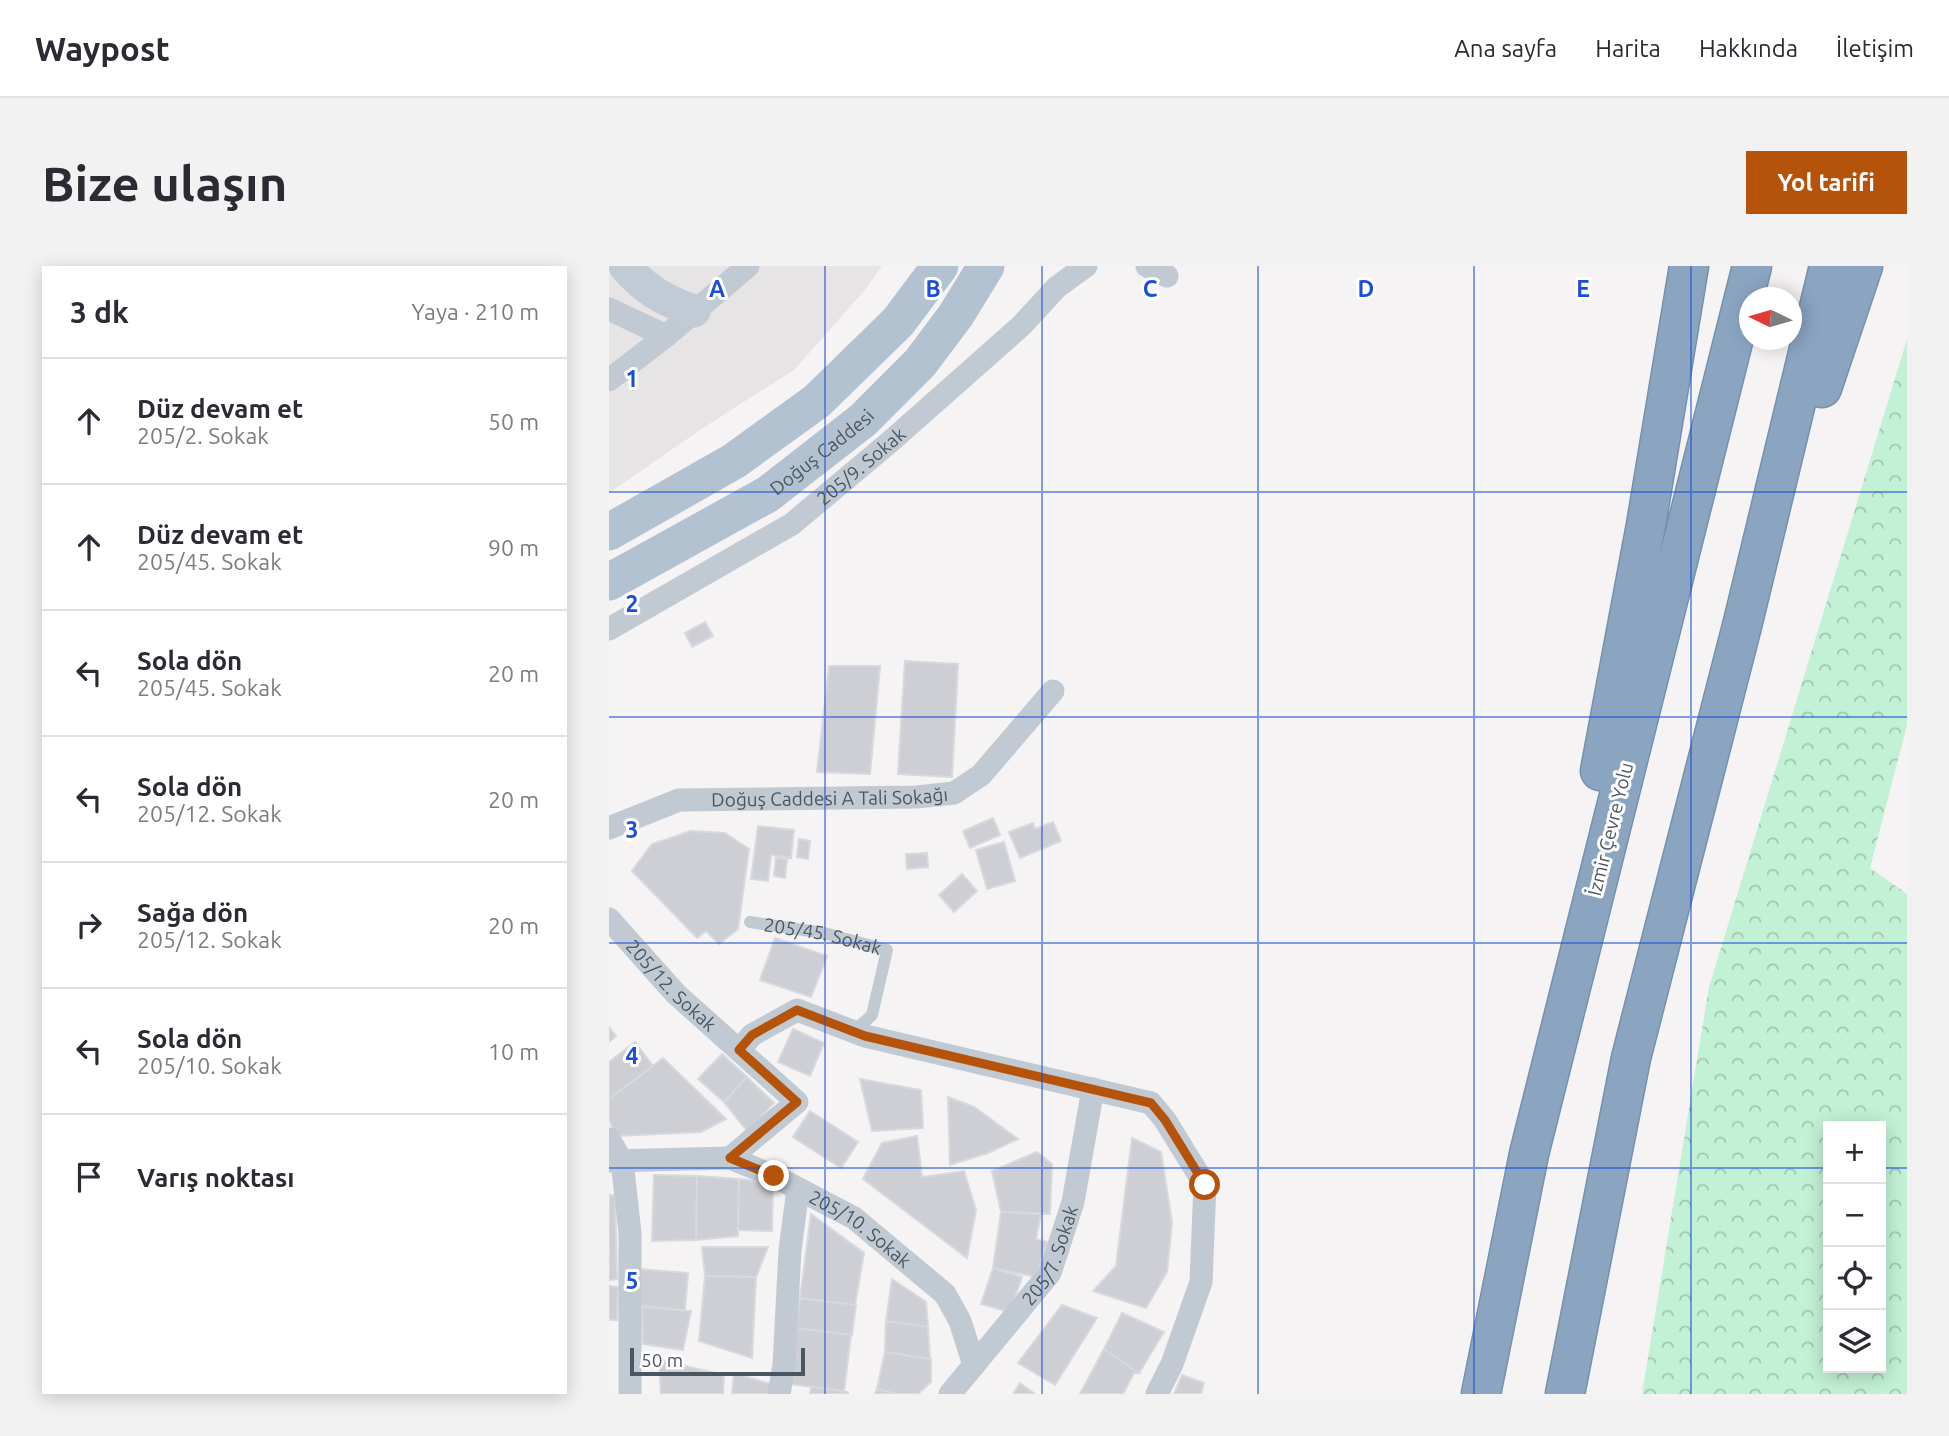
<!DOCTYPE html>
<html lang="tr">
<head>
<meta charset="utf-8">
<style>
	:root { --surface:#fff; --page:#f2f2f3; --text:#2b2b33; --muted:#7c7c81; --line:#e1e1e2; --accent:#b45309 }
	body { margin:0; font-family:Ubuntu,sans-serif; background:var(--page); color:var(--text) }
	.controls { position:absolute; right:21px; bottom:21px; display:grid; overflow:hidden; border-radius:0px; box-shadow:0 4px 18px #0003 }
	.controls button { width:63px; height:63px; display:grid; place-items:center; padding:0; border:0; border-bottom:2px solid var(--line); background:var(--surface); color:var(--text); font:35px sans-serif }
	.compass { position:absolute; left:1130px; top:21px; width:63px; height:63px; border-radius:50%; background:var(--surface); box-shadow:0 4px 18px #0003; rotate:275deg }
	.scale { position:absolute; left:21px; bottom:18px; width:175px; box-sizing:border-box; padding-left:7px; border:4px solid #4a5661; border-top:0; font-size:19px; line-height:24px; white-space:nowrap; color:#4a5661; -webkit-text-stroke:5px #fff; paint-order:stroke }
	.stop { position:absolute; width:21px; height:21px; margin:-16px; border:5px solid #b45309; border-radius:50%; background:#fff }
	.stop.end { background:#b45309; border-color:#fff; box-shadow:0 2px 7px #0008 }
	.list { margin:0; padding:0; list-style:none }
	h2 { display:flex; justify-content:space-between; align-items:center; height:91px; margin:0; padding:0 28px; font-size:30px }
	h2 small { font-size:23px; font-weight:400; color:var(--muted) }
	.list li { display:grid; grid-template-columns:46px 1fr auto; gap:21px; align-items:center; box-sizing:border-box; height:126px; padding:0 28px; border-top:2px solid var(--line) }
	.list b { display:block; font-size:26px; white-space:nowrap }
	.list p { margin:0; font-size:23px; white-space:nowrap; color:var(--muted) }
	.list em { font-size:23px; font-style:normal; color:var(--muted) }
	.icon { flex:none; width:38px; height:38px; fill:none; stroke:currentColor; stroke-width:2; stroke-linecap:round; stroke-linejoin:round }
	.map { position:relative; flex:none; width:1298px; height:1128px; overflow:hidden; border-radius:0px }
	header { display:flex; align-items:center; gap:42px; box-sizing:border-box; height:98px; padding:0 35px; background:var(--surface); border-bottom:2px solid var(--line) }
	header strong { font-size:33px }
	nav { display:flex; gap:38px; margin-inline-start:auto; font-size:24px }
	.intro { display:flex; align-items:center; justify-content:space-between; box-sizing:border-box; height:168px; padding:0 42px }
	h1 { margin:0; font-size:49px }
	.button { padding:18px 32px; border-radius:0px; background:var(--accent); color:#fff; font-size:24px; font-weight:700 }
	main { display:flex; gap:42px; padding:0 42px }
	aside { flex:1; background:var(--surface); border-radius:0px; box-shadow:0 4px 18px #0003 }
	.map>svg:first-child { display:block }
	.education { fill:#e6e4e5 }
	.forest { fill:url(#forest-crowns); fill-rule:evenodd }
	.building { fill:#cdcfd5; stroke:#d7d9de; stroke-width:2 }
	.lines { fill:none; stroke-linecap:round; stroke-linejoin:round }
	.highway-casing { stroke:#7690ad; stroke-width:41 }
	.lane { stroke:#c1cad2; stroke-width:12 }
	.street { stroke:#c1cad2; stroke-width:23 }
	.secondary { stroke:#c1cbd6; stroke-width:33 }
	.primary { stroke:#b3c2d1; stroke-width:37 }
	.highway { stroke:#8ba5c1; stroke-width:38 }
	.route { stroke:#b45309; stroke-width:9 }
	.grid { fill:none; stroke:#1d4ed8; stroke-width:2; stroke-opacity:0.55 }
	.labels { text-anchor:middle; dominant-baseline:central; stroke-width:6; stroke-linejoin:round; paint-order:stroke }
	.street-label { font-size:19px; fill:#4a5661; stroke:#fff }
	.grid-label { font-size:23px; text-anchor:middle; font-weight:bold; fill:#1d4ed8; stroke:#fff; stroke-width:6; stroke-linejoin:round; paint-order:stroke }
</style>
</head>
<body>
<header>
<strong>Waypost</strong>
<nav><a>Ana sayfa</a><a>Harita</a><a>Hakkında</a><a>İletişim</a></nav>
</header>
<div class="intro"><h1>Bize ulaşın</h1><a class="button">Yol tarifi</a></div>
<main>
<aside>
<h2>3 dk<small>Yaya · 210 m</small></h2>
<ul class="list">
<li><svg class="icon" aria-label="ahead" viewBox="0 0 24 24"><path d="M12 20V5M6 11l6-6 6 6"/></svg><div><b>Düz devam et</b><p>205/2. Sokak</p></div><em>50 m</em></li>
<li><svg class="icon" aria-label="ahead" viewBox="0 0 24 24"><path d="M12 20V5M6 11l6-6 6 6"/></svg><div><b>Düz devam et</b><p>205/45. Sokak</p></div><em>90 m</em></li>
<li><svg class="icon" aria-label="left" viewBox="0 0 24 24"><path d="M17 20v-9H6M10 6l-5 5 5 5"/></svg><div><b>Sola dön</b><p>205/45. Sokak</p></div><em>20 m</em></li>
<li><svg class="icon" aria-label="left" viewBox="0 0 24 24"><path d="M17 20v-9H6M10 6l-5 5 5 5"/></svg><div><b>Sola dön</b><p>205/12. Sokak</p></div><em>20 m</em></li>
<li><svg class="icon" aria-label="right" viewBox="0 0 24 24"><path d="M7 20v-9h11M14 6l5 5-5 5"/></svg><div><b>Sağa dön</b><p>205/12. Sokak</p></div><em>20 m</em></li>
<li><svg class="icon" aria-label="left" viewBox="0 0 24 24"><path d="M17 20v-9H6M10 6l-5 5 5 5"/></svg><div><b>Sola dön</b><p>205/10. Sokak</p></div><em>10 m</em></li>
<li><svg class="icon" aria-label="arrive" viewBox="0 0 24 24"><path d="M6 21V4h12l-3 4 3 4H6"/></svg><div><b>Varış noktası</b></div></li>
</ul>
</aside>
<div class="map">
<svg width="1298" height="1128" viewBox="0 0 1298 1128">
	<defs>
		<pattern id="forest-crowns" width="20" height="18" patternUnits="userSpaceOnUse" patternTransform="scale(1.75)"><rect width="20" height="18" fill="#c3f1d5"/><path d="M2 6a3 3 0 1 1 6 0M12 15a3 3 0 1 1 6 0" fill="none" stroke="#a0c6b0"/></pattern>
	</defs>
	<rect width="100%" height="100%" fill="#f5f3f3"/>
	<path class="education" d="M0 0H273L255 25 185 104 94 162 0 227Z"/>
	<path class="forest" d="M1298 73V459L1261 602 1298 628V1128H1033L1100 721ZM1219 860H1272V1102H1219Z"/>
	<path class="building" d="M96 356 104 370 83 381 76 367Z
		M296 395 349 398 343 511 289 508Z
		M220 400H271L261 508 208 506Z
		M384 552 391 569 361 582 354 565Z
		M444 556 452 575 411 592 400 566 424 557 426 563Z
		M149 560 185 564 182 592 162 589 159 615 142 613Z
		M82 565 116 567 140 583 129 663 110 678 97 665 88 672 23 605 43 578Z
		M190 573 201 575 199 593 188 591Z
		M395 576 406 615 378 623 367 584Z
		M318 587 319 601 298 603 297 588Z
		M167 592 178 593 176 612 165 610Z
		M353 608 368 625 345 646 330 629Z
		M166 672 218 690 202 731 151 714Z
		M0 761 7 770 0 776Z
		M184 763 215 777 201 810 169 796Z
		M26 776 44 800 0 833V796Z
		M113 788 138 811 115 836 89 813Z
		M54 792 117 853 92 866 7 870 0 854V833Z
		M138 811 165 837 138 865 115 836Z
		M251 813 312 824 314 862 263 865Z
		M339 831 365 841 409 873 379 887 341 899Z
		M201 845 249 876 232 902 184 871Z
		M308 870 313 911 355 905 367 944 358 992 254 913 273 877Z
		M523 872 552 886 563 956 558 1006 537 1042 484 1025 507 1000Z
		M428 886 443 898 441 948 392 946 383 905Z
		M45 909 88 910 87 974 43 975Z
		M88 910 130 913 129 970 87 974Z
		M130 913 164 917 163 965 129 964Z
		M0 929H6L8 1013 0 1014Z
		M392 946 432 948 427 973 438 976 427 1011 384 1002Z
		M202 948 255 987 246 1039 191 1032Z
		M93 981H159L147 1011 96 1010Z
		M384 1002 413 1011 401 1046 372 1038Z
		M29 1003 79 1007 76 1044 26 1040Z
		M96 1010 147 1011 143 1092 90 1075Z
		M283 1013 317 1036 319 1061 277 1055Z
		M0 1020 9 1021 8 1054H0Z
		M191 1032 247 1039 243 1069 187 1062Z
		M453 1039 488 1052 446 1119 409 1097Z
		M33 1040 82 1045 74 1084 34 1078Z
		M513 1047 555 1066 530 1107 495 1083Z
		M277 1055 319 1061 321 1093 276 1086Z
		M187 1062 242 1069 235 1125 180 1118Z
		M495 1083 530 1107H525L514 1128H471Z
		M276 1086 322 1093V1116L309 1128H288L268 1123Z
		M50 1094 115 1109 114 1128H52Z
		M125 1107 165 1119 164 1128H123Z
		M573 1109 595 1117 592 1128H565Z
		M411 1117 426 1128H404Z
		M202 1121 239 1126V1128H201Z
		M268 1123 288 1128H266Z"/>
	<g class="lines">
		<defs>
			<path id="highway" d="M1213 122 1254 0
				M991 505 1037 259 1080 0
				M872 1128 920 888 1143 0
				M956 1128 1022 792 1134 356 1220 0"/>
		</defs>
		<use href="#highway" class="highway-casing"/>
		<path class="lane" id="s1" d="M141 656 215 667 278 684 263 749 244 766"/>
		<g class="street">
			<path d="M538 0 558 10"/>
			<path d="M0 43 57 70"/>
			<path d="M0 114 57 70 139 0"/>
			<path id="s2" d="M0 363 183 258 282 175 413 59 448 21 477 0"/>
			<path id="s3" d="M0 562 70 534 308 531 345 527 372 509 444 425"/>
			<path id="s4" d="M0 653 67 728 188 836 121 892"/>
			<path d="M130 784 143 769 188 744 256 770 542 837 556 854 596 919 592 1016 563 1098 548 1128"/>
			<path d="M0 873 13 895 21 967V1128"/>
			<path id="s5" d="M0 895 121 892 165 910 245 952 336 1028 351 1055 365 1099"/>
			<path d="M170 1128 175 1099 181 984 189 923"/>
			<path id="s6" d="M341 1128 441 1007 464 936 484 823"/>
		</g>
		<path class="secondary" d="M16 0C35 23 56 35 85 45"/>
		<g class="primary">
			<path d="M0 266 125 195 208 135 289 56 331 0"/>
			<path id="s7" d="M0 316 159 228 254 154 311 97 347 49 377 0"/>
		</g>
		<use href="#highway" class="highway"/>
	</g>
	<g class="lines">
		<path class="route" d="M165 910 121 892 188 836 130 784 143 769 188 744 256 770 542 837 556 854 596 919"/>
	</g>
	<path class="grid" d="M216 0V1128M433 0V1128M649 0V1128M865 0V1128M1082 0V1128M0 226H1298M0 451H1298M0 677H1298M0 902H1219M1272 902H1298"/>
	<g class="labels">
		<g class="street-label">
			<text stroke="none"><textPath href="#s7" startOffset="250">Doğuş Caddesi</textPath></text>
			<text stroke="none"><textPath href="#s2" startOffset="301">205/9. Sokak</textPath></text>
			<text stroke="none"><textPath href="#s3" startOffset="226">Doğuş Caddesi A Tali Sokağı</textPath></text>
			<text transform="translate(1001 563) rotate(-76)">İzmir Çevre Yolu</text>
			<text stroke="none"><textPath href="#s1" startOffset="74">205/45. Sokak</textPath></text>
			<text stroke="none"><textPath href="#s4" startOffset="91">205/12. Sokak</textPath></text>
			<text stroke="none"><textPath href="#s5" startOffset="270">205/10. Sokak</textPath></text>
			<text stroke="none"><textPath href="#s6" startOffset="173">205/7. Sokak</textPath></text>
		</g>
	</g>
	<g class="grid-label">
		<text x="108" y="31">A</text>
		<text x="324" y="31">B</text>
		<text x="541" y="31">C</text>
		<text x="757" y="31">D</text>
		<text x="974" y="31">E</text>
		<text x="23" y="121">1</text>
		<text x="23" y="346">2</text>
		<text x="23" y="572">3</text>
		<text x="23" y="798">4</text>
		<text x="23" y="1023">5</text>
	</g>
</svg>
<div class="controls">
<button>+</button>
<button>−</button>
<button><svg class="icon" aria-label="locate" viewBox="0 0 24 24"><circle cx="12" cy="12" r="6"/><path d="M12 2v4M12 18v4M2 12h4M18 12h4"/></svg></button>
<button><svg class="icon" aria-label="layers" viewBox="0 0 24 24"><path d="M12 4l9 5-9 5-9-5zM3 14l9 5 9-5"/></svg></button>
</div>
<svg class="compass" viewBox="-18 -18 36 36"><path d="M0-13l5 13h-10z" fill="#e53935"/><path d="M0 13l5-13h-10z" fill="#7c7c81"/></svg>
<div class="scale">50 m</div>
<div class="stop" style="left:596px;top:919px"></div>
<div class="stop end" style="left:165px;top:910px"></div>
</div>
</main>
</body>
</html>
